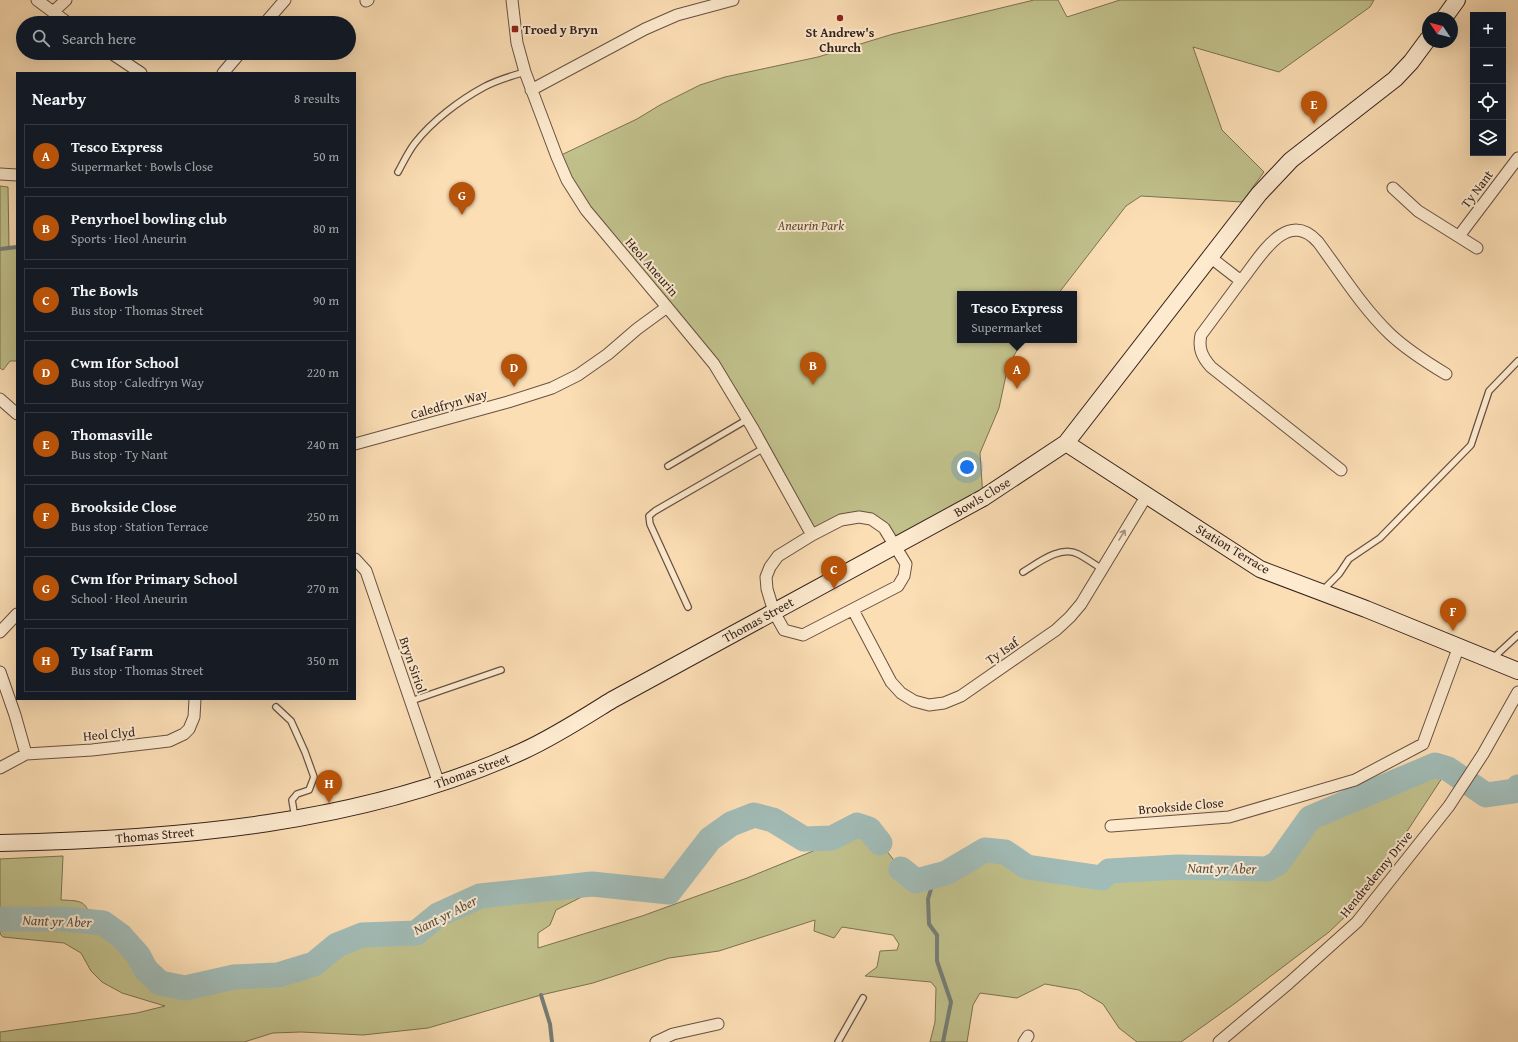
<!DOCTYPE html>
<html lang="en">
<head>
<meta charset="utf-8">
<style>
	:root { --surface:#171b24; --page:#242831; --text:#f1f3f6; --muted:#9ea1a6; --line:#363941; --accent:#b45309 }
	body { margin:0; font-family:"Gentium Book Plus",serif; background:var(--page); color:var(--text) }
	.controls { position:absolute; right:12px; top:12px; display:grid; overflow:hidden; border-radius:0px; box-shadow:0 4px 16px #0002 }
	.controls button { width:36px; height:36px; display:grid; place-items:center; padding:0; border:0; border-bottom:1px solid var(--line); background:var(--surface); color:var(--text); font:20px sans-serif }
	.compass { position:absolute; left:1422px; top:12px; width:36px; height:36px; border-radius:50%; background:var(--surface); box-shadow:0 4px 16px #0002; rotate:305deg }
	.you { position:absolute; left:967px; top:467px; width:14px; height:14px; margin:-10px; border:3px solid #fff; border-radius:50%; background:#1a73e8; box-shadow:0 0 0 6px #1a73e833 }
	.badge { display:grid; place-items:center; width:26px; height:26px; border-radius:50%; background:var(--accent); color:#fff; font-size:13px; font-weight:700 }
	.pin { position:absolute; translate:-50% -33px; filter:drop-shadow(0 1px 2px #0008) }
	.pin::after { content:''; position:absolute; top:21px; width:14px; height:12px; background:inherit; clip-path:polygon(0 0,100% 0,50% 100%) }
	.popup { position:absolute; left:957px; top:291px; width:120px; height:52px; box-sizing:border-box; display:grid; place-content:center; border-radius:0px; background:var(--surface); filter:drop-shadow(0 1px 3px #0005); font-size:13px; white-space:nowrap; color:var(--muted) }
	.popup b { font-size:15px; color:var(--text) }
	.popup::after { content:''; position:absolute; left:50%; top:100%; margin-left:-8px; border:8px solid transparent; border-top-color:var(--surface) }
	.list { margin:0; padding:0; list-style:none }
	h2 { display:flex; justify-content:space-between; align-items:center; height:52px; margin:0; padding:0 16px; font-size:17px }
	h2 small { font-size:13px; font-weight:400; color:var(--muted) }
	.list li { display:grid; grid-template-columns:26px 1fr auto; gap:12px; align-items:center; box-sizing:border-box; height:64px; margin:0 8px 8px; padding:0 8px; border:1px solid var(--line); border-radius:0px }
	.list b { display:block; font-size:15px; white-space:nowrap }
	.list p { margin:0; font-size:13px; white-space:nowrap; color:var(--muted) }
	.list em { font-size:13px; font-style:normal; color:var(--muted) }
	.icon { flex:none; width:22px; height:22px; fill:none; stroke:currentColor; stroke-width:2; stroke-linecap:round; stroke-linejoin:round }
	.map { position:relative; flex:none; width:1518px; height:1042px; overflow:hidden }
	.search { position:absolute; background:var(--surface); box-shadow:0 4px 16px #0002; left:16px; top:16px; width:340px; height:44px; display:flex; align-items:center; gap:10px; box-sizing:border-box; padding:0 14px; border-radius:22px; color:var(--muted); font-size:15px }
	.panel { position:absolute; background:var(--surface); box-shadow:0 4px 16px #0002; left:16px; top:72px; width:340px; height:628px; border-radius:0px }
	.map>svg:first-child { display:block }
	.green { fill:#c1c18c; stroke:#7c7253 }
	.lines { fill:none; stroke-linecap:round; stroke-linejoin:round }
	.stream { stroke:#767e78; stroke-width:4 }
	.river { stroke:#a1bbb6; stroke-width:25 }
	.service-casing { stroke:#685141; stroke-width:8 }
	.minor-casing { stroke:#685141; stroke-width:13 }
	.secondary-casing { stroke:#36221a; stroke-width:18 }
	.service { stroke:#fdeacf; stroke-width:5.5 }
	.minor { stroke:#fdeacf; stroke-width:11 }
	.secondary { stroke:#fdeacf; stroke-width:16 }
	.oneway { stroke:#a3907e }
	.poi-dot { fill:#8f2418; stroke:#fdeacf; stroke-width:1.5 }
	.labels { text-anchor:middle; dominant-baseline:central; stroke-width:4; stroke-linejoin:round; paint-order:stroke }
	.poi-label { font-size:13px; font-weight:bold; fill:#36221a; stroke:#fdeacf; text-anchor:start }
	.street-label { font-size:13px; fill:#36221a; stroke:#fdeacf }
	.park-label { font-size:13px; font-style:italic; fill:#594a36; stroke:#fdeacf }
	.water-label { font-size:14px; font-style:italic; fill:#565049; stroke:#fdeacf }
</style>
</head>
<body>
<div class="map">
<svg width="1518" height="1042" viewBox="0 0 1518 1042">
	<rect width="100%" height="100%" fill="#fcdeb5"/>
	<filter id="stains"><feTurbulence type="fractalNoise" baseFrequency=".005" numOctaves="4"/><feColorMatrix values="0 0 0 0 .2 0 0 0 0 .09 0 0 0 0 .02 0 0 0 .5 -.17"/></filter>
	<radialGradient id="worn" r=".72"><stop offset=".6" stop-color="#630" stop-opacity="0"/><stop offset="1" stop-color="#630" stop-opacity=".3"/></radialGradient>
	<path class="green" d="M1034 0H1058L1067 17 1120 0H1374L1370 7 1279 72 1193 47 1222 130 1264 172 1242 202 1141 196 1126 206 1058 294H960V340H1023L1008 366 999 408 980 453 983 498 895 546 884 528 859 517 812 535 714 364 586 210 557 157 637 119 660 105 700 85 725 77 818 57 893 34Z
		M0 186 8 187 9 248 17 247V361H10L3 370 0 368Z
		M1435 765 1448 769 1398 845 1363 891 1352 910 1329 932 1234 1004 1181 1042H1137L1119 1028 1103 1004 1079 990 1045 984 1017 998 980 993 973 1005 967 1042H930L935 1022 936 988 931 982 865 976 877 967 880 951 897 950 899 944 893 935 842 927 834 938 814 931 815 920 719 951 669 958 593 983 541 995 428 1028 363 1035 301 1032 273 1033 244 1042H0V1032L137 1013 165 1006 122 993 102 982 91 971 81 953 64 943 3 937 0 934V859L63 856 61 900C83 901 85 900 93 922L103 923 121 936 138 955 146 970 160 983 185 988 234 977 278 975 314 964 337 945 362 935 416 933 438 915 480 896 592 884 605 885 556 910 550 925 538 933V948L642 916 747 878 818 849 832 838 857 825 869 829 901 869 916 881 946 873 985 850 1005 852 1027 867 1102 878 1109 871 1178 867 1267 869 1278 863 1310 818Z"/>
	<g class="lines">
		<path class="stream" d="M0 249 17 247
			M935 876 928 899 929 924 937 935V961L951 1002 943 1042
			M541 995 550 1024 552 1042"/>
		<path class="river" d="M901 869 916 881 946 873 985 850 1005 852 1027 867 1102 878 1109 871 1178 867 1267 869 1278 863 1310 818 1435 765 1448 769 1486 795 1514 791 1518 787
			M0 919H64L103 923 121 936 138 955 146 970 160 983 185 988 234 977 278 975 314 964 337 945 362 935 416 933 438 915 480 896 592 884 669 892 710 839 731 824 754 815 773 820 804 839 832 838 857 825 869 829 880 843"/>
		<defs>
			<path id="service" d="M398 172C403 163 408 152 415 143 432 121 460 100 484 87 497 80 511 76 525 72
				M668 466 748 419
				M1023 572C1038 563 1060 545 1078 554 1086 558 1094 564 1102 569
				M1322 591 1339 574 1349 559 1380 538 1471 445 1489 391 1518 361
				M688 607 650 524 649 516 655 511 764 448
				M1492 659 1518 635
				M411 701 501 670
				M276 707 291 721 305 752 314 777 309 790 297 794 292 800 295 818
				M838 1042 863 998"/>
			<path id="minor" d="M37 0 68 23
				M512 0 517 43 525 72 557 157 567 180 586 210 667 307 714 364 752 427 812 535
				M366 1 368 0
				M53 12 66 0
				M265 23 285 0
				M111 53 141 73
				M223 73 240 53
				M531 90 645 29 677 15 733 0
				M0 174 17 175
				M1393 188 1418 211 1477 248
				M1459 236 1518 158
				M1210 257 1241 281C1259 259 1286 207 1318 242 1341 273 1362 307 1390 334 1407 350 1426 362 1446 374
				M1241 281 1201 335C1198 348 1202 357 1211 367L1341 470
				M0 399 17 414
				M355 444 508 402 552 388 578 375 608 354 637 329 667 307
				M859 517 871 519 884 528 906 564 904 576 898 586 803 635 784 630 774 612 767 589 766 577 770 567 778 556 812 535 841 520Z
				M355 559 366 571 439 784
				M853 610 891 682 901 693 914 701 929 705 944 703 961 696 1056 630 1070 617 1081 604 1147 495
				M0 632 17 614
				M0 672 15 715 26 754
				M0 768 26 754 92 750 169 741 184 734 189 729 194 717 195 699
				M1111 826 1229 817 1355 780 1423 744 1459 646
				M656 1042 673 1034 718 1024
				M1024 1042 1028 1036
				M1219 1042 1289 983 1357 922 1449 806 1483 754 1518 692"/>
			<path id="secondary" d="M1444 18 1457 0
				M1066 443 1260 569 1366 609 1518 671
				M0 843C176 839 361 825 523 751 554 737 583 718 612 700L983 498 1066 443 1259 194 1291 160 1395 79 1411 62 1428 39"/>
		</defs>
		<use href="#service" class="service-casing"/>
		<use href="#minor" class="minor-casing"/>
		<use href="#secondary" class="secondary-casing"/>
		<use href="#service" class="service"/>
		<use href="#minor" class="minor"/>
		<use href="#secondary" class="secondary"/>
	</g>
	<defs><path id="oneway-shaft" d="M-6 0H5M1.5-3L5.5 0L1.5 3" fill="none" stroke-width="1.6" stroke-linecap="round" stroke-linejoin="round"/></defs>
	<use class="oneway" href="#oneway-shaft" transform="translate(1122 535) rotate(-59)"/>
	<g class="poi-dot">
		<circle cx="840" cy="18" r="4"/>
		<rect x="511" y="25" width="8" height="8" rx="2"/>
	</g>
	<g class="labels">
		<g class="poi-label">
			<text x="523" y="29">Troed y Bryn</text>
			<text x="840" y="32" text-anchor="middle">St Andrew's<tspan x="840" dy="15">Church</tspan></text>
		</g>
		<g class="street-label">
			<text transform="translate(1477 189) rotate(-53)">Ty Nant</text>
			<text transform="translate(652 267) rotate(49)">Heol Aneurin</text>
			<text transform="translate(449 404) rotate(-16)">Caledfryn Way</text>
			<text transform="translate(982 497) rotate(-31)">Bowls Close</text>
			<text transform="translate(1233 549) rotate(31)">Station Terrace</text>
			<text transform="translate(758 620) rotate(-29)">Thomas Street</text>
			<text transform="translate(1002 651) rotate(-35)">Ty Isaf</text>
			<text transform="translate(413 665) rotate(71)">Bryn Siriol</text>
			<text transform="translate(109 734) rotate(-5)">Heol Clyd</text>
			<text transform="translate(472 771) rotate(-20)">Thomas Street</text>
			<text transform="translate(1181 806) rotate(-5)">Brookside Close</text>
			<text transform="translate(155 835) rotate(-5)">Thomas Street</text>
			<text transform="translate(1376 874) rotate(-51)">Hendredenny Drive</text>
		</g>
		<g class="park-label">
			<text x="811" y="225">Aneurin Park</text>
		</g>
		<g class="water-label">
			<text transform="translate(1222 868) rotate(1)">Nant yr Aber</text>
			<text transform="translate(445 915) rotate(-27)">Nant yr Aber</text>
			<text transform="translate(57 921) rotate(2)">Nant yr Aber</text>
		</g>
	</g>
	<rect width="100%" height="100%" filter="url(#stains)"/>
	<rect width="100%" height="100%" fill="url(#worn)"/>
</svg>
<div class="controls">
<button>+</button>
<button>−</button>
<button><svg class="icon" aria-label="locate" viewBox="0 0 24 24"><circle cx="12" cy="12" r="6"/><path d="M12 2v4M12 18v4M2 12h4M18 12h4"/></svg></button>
<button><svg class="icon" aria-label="layers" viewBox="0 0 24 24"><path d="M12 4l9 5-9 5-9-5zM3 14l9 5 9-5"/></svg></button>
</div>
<svg class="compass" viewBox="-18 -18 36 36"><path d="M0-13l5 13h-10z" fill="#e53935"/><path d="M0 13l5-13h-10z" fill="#9ea1a6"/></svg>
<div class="you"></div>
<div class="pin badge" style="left:1017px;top:389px">A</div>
<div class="popup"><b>Tesco Express</b>Supermarket</div>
<div class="pin badge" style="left:813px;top:385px">B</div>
<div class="pin badge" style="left:834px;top:589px">C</div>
<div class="pin badge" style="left:514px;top:387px">D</div>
<div class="pin badge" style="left:1314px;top:124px">E</div>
<div class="pin badge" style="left:1453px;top:631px">F</div>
<div class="pin badge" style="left:462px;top:215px">G</div>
<div class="pin badge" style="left:329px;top:803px">H</div>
<div class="search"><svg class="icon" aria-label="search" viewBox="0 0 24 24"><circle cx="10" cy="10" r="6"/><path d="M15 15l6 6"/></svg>Search here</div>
<section class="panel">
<h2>Nearby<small>8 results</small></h2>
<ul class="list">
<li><span class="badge">A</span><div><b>Tesco Express</b><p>Supermarket · Bowls Close</p></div><em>50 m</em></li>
<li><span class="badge">B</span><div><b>Penyrhoel bowling club</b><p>Sports · Heol Aneurin</p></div><em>80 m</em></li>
<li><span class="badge">C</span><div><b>The Bowls</b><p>Bus stop · Thomas Street</p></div><em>90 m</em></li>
<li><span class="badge">D</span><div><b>Cwm Ifor School</b><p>Bus stop · Caledfryn Way</p></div><em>220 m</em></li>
<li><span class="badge">E</span><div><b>Thomasville</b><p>Bus stop · Ty Nant</p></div><em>240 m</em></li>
<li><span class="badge">F</span><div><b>Brookside Close</b><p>Bus stop · Station Terrace</p></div><em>250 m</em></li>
<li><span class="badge">G</span><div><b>Cwm Ifor Primary School</b><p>School · Heol Aneurin</p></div><em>270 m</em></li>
<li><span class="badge">H</span><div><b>Ty Isaf Farm</b><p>Bus stop · Thomas Street</p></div><em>350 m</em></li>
</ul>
</section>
</div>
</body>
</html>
